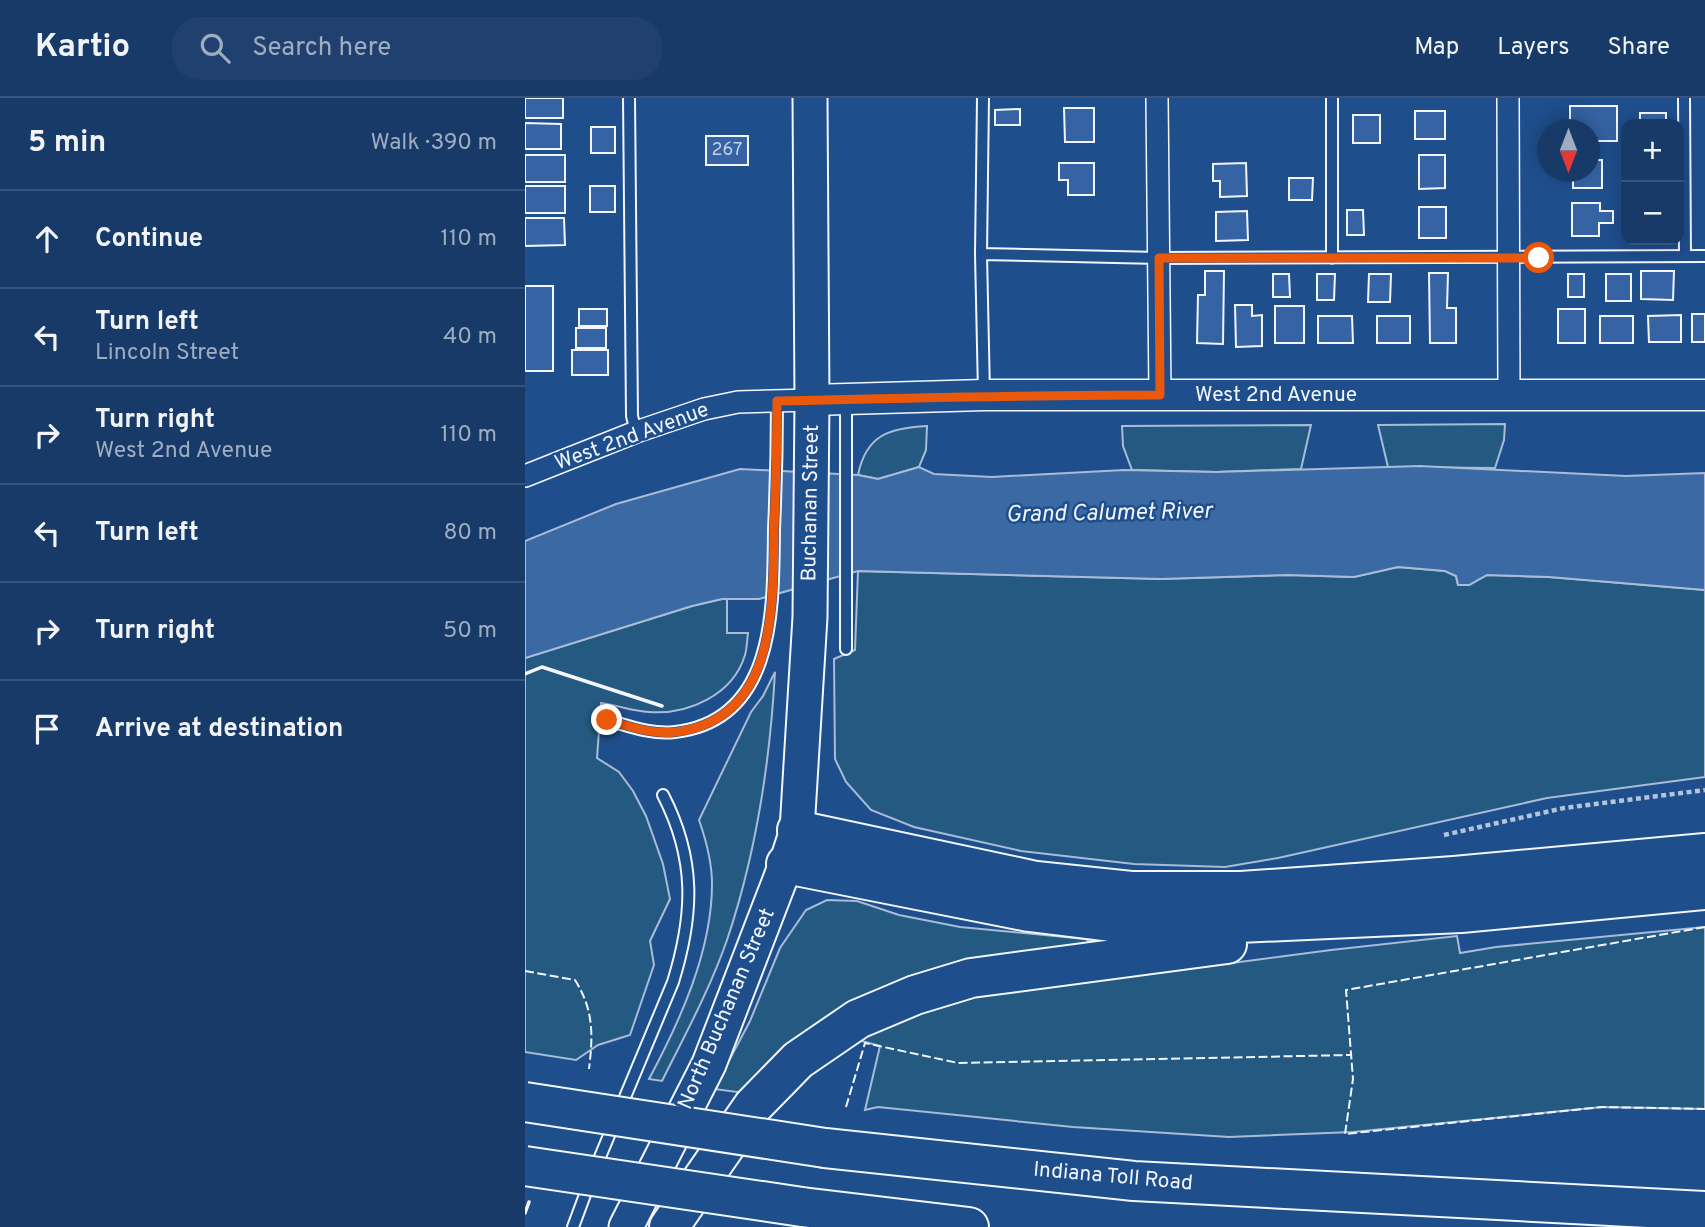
<!DOCTYPE html>
<html lang="en">
<head>
<meta charset="utf-8">
<style>
	:root { --surface:#173a69; --page:#20416f; --text:#f1f3f6; --muted:#9eadc0; --line:#36547d }
	body { margin:0; font-family:Overpass,sans-serif; background:var(--page); color:var(--text) }
	.controls { position:absolute; right:21px; top:21px; display:grid; overflow:hidden; border-radius:14px; box-shadow:0 4px 18px #0003 }
	.controls button { width:63px; height:63px; display:grid; place-items:center; padding:0; border:0; border-bottom:2px solid var(--line); background:var(--surface); color:var(--text); font:35px sans-serif }
	.compass { position:absolute; left:1012px; top:21px; width:63px; height:63px; border-radius:50%; background:var(--surface); box-shadow:0 4px 18px #0003; rotate:180deg }
	.stop { position:absolute; width:21px; height:21px; margin:-16px; border:5px solid #ea580c; border-radius:50%; background:#fff }
	.stop.end { background:#ea580c; border-color:#fff; box-shadow:0 2px 7px #0008 }
	.list { margin:0; padding:0; list-style:none }
	h2 { display:flex; justify-content:space-between; align-items:center; height:91px; margin:0; padding:0 28px; font-size:30px }
	h2 small { font-size:23px; font-weight:400; color:var(--muted) }
	.list li { display:grid; grid-template-columns:46px 1fr auto; gap:21px; align-items:center; box-sizing:border-box; height:98px; padding:0 28px; border-top:2px solid var(--line) }
	.list b { display:block; font-size:26px; white-space:nowrap }
	.list p { margin:0; font-size:23px; white-space:nowrap; color:var(--muted) }
	.list em { font-size:23px; font-style:normal; color:var(--muted) }
	.icon { flex:none; width:38px; height:38px; fill:none; stroke:currentColor; stroke-width:2; stroke-linecap:round; stroke-linejoin:round }
	.map { position:relative; flex:none; width:1180px; height:1129px; overflow:hidden }
	header { display:flex; align-items:center; gap:42px; box-sizing:border-box; height:98px; padding:0 35px; background:var(--surface); border-bottom:2px solid var(--line) }
	header strong { font-size:33px }
	nav { display:flex; gap:38px; margin-inline-start:auto; font-size:24px }
	.search { width:490px; height:63px; background:var(--page); display:flex; align-items:center; gap:18px; box-sizing:border-box; padding:0 24px; border-radius:28px; color:var(--muted); font-size:26px }
	main { display:flex }
	aside { flex:1; background:var(--surface) }
	.map>svg:first-child { display:block }
	.green { fill:#245a82; stroke:#a8bbd7; stroke-width:2 }
	.water { fill:#3b69a3; stroke:#a8bbd7; stroke-width:2 }
	.building { fill:#3563a3; stroke:#f2f6ff; stroke-width:2 }
	.lines { fill:none; stroke-linecap:round; stroke-linejoin:round }
	.lane-casing { stroke:#f2f6ff; stroke-width:14 }
	.street-casing { stroke:#f2f6ff; stroke-width:24 }
	.secondary-casing { stroke:#f2f6ff; stroke-width:33 }
	.primary-casing { stroke:#f2f6ff; stroke-width:37 }
	.highway-casing { stroke:#f2f6ff; stroke-width:42 }
	.path { stroke:#b3c4dc; stroke-width:4.5; stroke-dasharray:5 3.5; stroke-linecap:butt }
	.lane { stroke:#1f4e8c; stroke-width:10 }
	.street { stroke:#1f4e8c; stroke-width:21 }
	.secondary { stroke:#1f4e8c; stroke-width:30 }
	.primary { stroke:#1f4e8c; stroke-width:33 }
	.highway { stroke:#1f4e8c; stroke-width:38 }
	.highway-bridge-casing { stroke:#f2f6ff; stroke-width:42; stroke-linecap:butt }
	.highway-bridge { stroke:#1f4e8c; stroke-width:38 }
	.fence { stroke:#f2f6ff; stroke-width:2; stroke-dasharray:9 3.5; stroke-linecap:butt }
	.wall { stroke:#f2f6ff; stroke-width:3.5 }
	.route { stroke:#ea580c; stroke-width:9 }
	.labels { text-anchor:middle; dominant-baseline:central; stroke-width:5; stroke-linejoin:round; paint-order:stroke }
	.number-label { font-size:18px; fill:#c3d1e8 }
	.street-label { font-size:21px; fill:#f2f6ff; stroke:#1f4e8c }
	.water-label { font-size:23px; font-style:italic; fill:#f2f6ff; stroke:#1f4e8c }
</style>
</head>
<body>
<header>
<strong>Kartio</strong>
<div class="search"><svg class="icon" aria-label="search" viewBox="0 0 24 24"><circle cx="10" cy="10" r="6"/><path d="M15 15l6 6"/></svg>Search here</div>
<nav><a>Map</a><a>Layers</a><a>Share</a></nav>
</header>
<main>
<aside>
<h2>5 min<small>Walk · 390 m</small></h2>
<ul class="list">
<li><svg class="icon" aria-label="ahead" viewBox="0 0 24 24"><path d="M12 20V5M6 11l6-6 6 6"/></svg><div><b>Continue</b></div><em>110 m</em></li>
<li><svg class="icon" aria-label="left" viewBox="0 0 24 24"><path d="M17 20v-9H6M10 6l-5 5 5 5"/></svg><div><b>Turn left</b><p>Lincoln Street</p></div><em>40 m</em></li>
<li><svg class="icon" aria-label="right" viewBox="0 0 24 24"><path d="M7 20v-9h11M14 6l5 5-5 5"/></svg><div><b>Turn right</b><p>West 2nd Avenue</p></div><em>110 m</em></li>
<li><svg class="icon" aria-label="left" viewBox="0 0 24 24"><path d="M17 20v-9H6M10 6l-5 5 5 5"/></svg><div><b>Turn left</b></div><em>80 m</em></li>
<li><svg class="icon" aria-label="right" viewBox="0 0 24 24"><path d="M7 20v-9h11M14 6l5 5-5 5"/></svg><div><b>Turn right</b></div><em>50 m</em></li>
<li><svg class="icon" aria-label="arrive" viewBox="0 0 24 24"><path d="M6 21V4h12l-3 4 3 4H6"/></svg><div><b>Arrive at destination</b></div></li>
</ul>
</aside>
<div class="map">
<svg width="1180" height="1129" viewBox="0 0 1180 1129">
	<rect width="100%" height="100%" fill="#1f4e8c"/>
	<path class="green" d="M980 326 979 342 970 370 863 369 853 327Z
		M786 327 776 371 691 374 607 372 598 348 597 328Z
		M402 328 401 352 394 369 353 381 333 377C341 337 364 330 402 328Z
		M873 469 920 473 931 478 933 487H944L962 477 1024 479 1180 492V679L1022 700 753 760 700 769 609 766 496 753 389 729 346 712 321 684 310 661 309 561 330 552 333 473 636 481 763 477 829 479Z
		M197 501H202V535H223C222 542 222 550 220 557 208 597 163 617 124 614 107 613 92 607 76 605L72 660 94 674 108 693 121 718 138 766 145 801 125 843 129 867 105 937 73 947 51 962 0 954V560L167 508Z
		M250 574C245 664 231 756 202 842 185 891 160 937 137 983L124 981C155 923 187 853 187 786 187 764 181 742 174 722L226 614 238 598Z
		M302 802 332 803 374 817 435 829 561 841 566 845 494 856 328 904 288 928 220 995 189 991 225 923 255 850 281 812Z
		M1180 829V1011L1077 1009 828 1034 704 1039 548 1029 353 1009 340 1012 355 948 333 942 391 916 440 900 806 852 932 838 935 855 971 849Z"/>
	<path class="water" d="M895 368 1101 378 1180 375V492L1024 479 962 477 944 487H933L931 478 920 473 873 469 829 479 763 477 636 481 333 473 234 501H197L167 508 0 560V443L91 406 215 371 333 377 353 381 394 369 409 376 467 379 599 372 691 374Z"/>
	<path class="building" d="M0 0H38V20H0Z
		M1045 8H1092V43H1064V32H1045Z
		M539 10H569V44H540Z
		M495 11V27H470V12Z
		M890 13H920V41H890Z
		M1115 15H1141V26H1115Z
		M828 17H855V45H828Z
		M0 25 36 26V51H0Z
		M66 29H90V55H66Z
		M181 38H223V67H181Z
		M0 57H40V84H0Z
		M894 57H920V90L894 91Z
		M1064 62H1077V90H1048V74H1064Z
		M534 65H569V97H543V82H534Z
		M721 65 722 98 695 99V83H688V66Z
		M764 80H788L787 102H764Z
		M0 88H40V115H0Z
		M65 88H90V114H65Z
		M1047 105H1075V113H1088V125H1074V138H1047Z
		M894 109H921V140H894Z
		M822 112H838L839 137H822Z
		M722 113 723 142 691 143V114Z
		M0 120H39L40 147 0 148Z
		M680 173H699L698 246 672 245 673 197H680Z
		M1116 173H1149L1148 202 1116 201Z
		M904 175H923L922 210H931V245H905Z
		M748 176H764L765 199H748Z
		M792 176H810L809 202H792Z
		M844 176H866L865 204H843Z
		M1043 176H1059V199H1043Z
		M1081 176H1106V203H1081Z
		M0 188H28V273H0Z
		M710 207H727V218L737 217V248L711 249Z
		M750 208H779V245H750Z
		M54 211H82V228H54Z
		M1033 211H1060V245H1033Z
		M1167 216H1180V244H1167Z
		M1156 217V244H1124L1123 218Z
		M793 218H827L828 245H793Z
		M852 218H885V245H852Z
		M1075 218H1108V245H1075Z
		M51 230H81V250H51Z
		M47 252H83V277H47Z"/>
	<g class="lines">
		<defs>
			<path id="lane" d="M104 0 107 318 111 334
				M458 0 456 156 459 295
				M807 0V160
				M1159 0 1160 157
				M456 156 634 160 1180 158
				M321 303V551
				M82 622C104 628 127 637 150 634 252 622 248 508 249 431 251 388 252 346 252 303
				M70 1071 148 884C169 816 171 761 138 697
				M48 1129 64 1086"/>
			<path id="street" d="M632 0 635 297
				M983 0 984 297
				M0 378 111 334 179 311 213 304 287 302"/>
			<path id="secondary" d="M287 302 459 297H1180"/>
			<path id="primary" d="M101 1129 184 966 261 766 272 732 285 519 287 302 285 0"/>
			<path id="highway" d="M272 732 511 783 606 793H716L929 778 1180 755
				M261 766 504 814 602 826H692L936 815 1180 792
				M300 1050 609 1083 1180 1113
				M277 1109 444 1129
				M144 1129 228 1008 273 962 333 921 390 897 446 880 702 846"/>
		</defs>
		<use href="#lane" class="lane-casing"/>
		<use href="#street" class="street-casing"/>
		<use href="#secondary" class="secondary-casing"/>
		<use href="#primary" class="primary-casing"/>
		<use href="#highway" class="highway-casing"/>
		<path class="path" d="M919 737 1039 710 1180 692"/>
		<use href="#lane" class="lane"/>
		<use href="#street" class="street"/>
		<use href="#secondary" class="secondary"/>
		<use href="#primary" class="primary"/>
		<use href="#highway" class="highway"/>
		<defs>
			<path id="highway-bridge" d="M0 1004 300 1050
				M0 1068 277 1109"/>
		</defs>
		<use href="#highway-bridge" class="highway-bridge-casing"/>
		<use href="#highway-bridge" class="highway-bridge"/>
		<path class="fence" d="M1180 829 821 892 828 981 820 1036 1077 1009 1180 1011
			M0 873 50 882C69 912 68 938 64 971
			M321 1009 340 945 433 965 826 957"/>
		<path class="wall" d="M0 576 17 569 137 608
			M0 1115 4 1104"/>
	</g>
	<g class="lines">
		<path class="route" d="M82 622C104 628 127 637 150 634 252 622 248 508 249 431 251 388 252 346 252 303 380 300 507 297 635 297L634 160H1014"/>
	</g>
	<g class="labels">
		<g class="number-label">
			<text x="202" y="52">267</text>
		</g>
		<g class="street-label">
			<text x="751" y="297">West 2nd Avenue</text>
			<text transform="translate(107 339) rotate(-20)">West 2nd Avenue</text>
			<text transform="translate(286 405) rotate(-89)">Buchanan Street</text>
			<text transform="translate(202 911) rotate(-67)">North Buchanan Street</text>
			<text transform="translate(588 1079) rotate(5)">Indiana Toll Road</text>
		</g>
		<g class="water-label">
			<text transform="translate(584 416) rotate(-1)">Grand Calumet River</text>
		</g>
	</g>
</svg>
<div class="controls">
<button>+</button>
<button>−</button>
</div>
<svg class="compass" viewBox="-18 -18 36 36"><path d="M0-13l5 13h-10z" fill="#e53935"/><path d="M0 13l5-13h-10z" fill="#9eadc0"/></svg>
<div class="stop" style="left:1014px;top:160px"></div>
<div class="stop end" style="left:82px;top:622px"></div>
</div>
</main>
</body>
</html>
